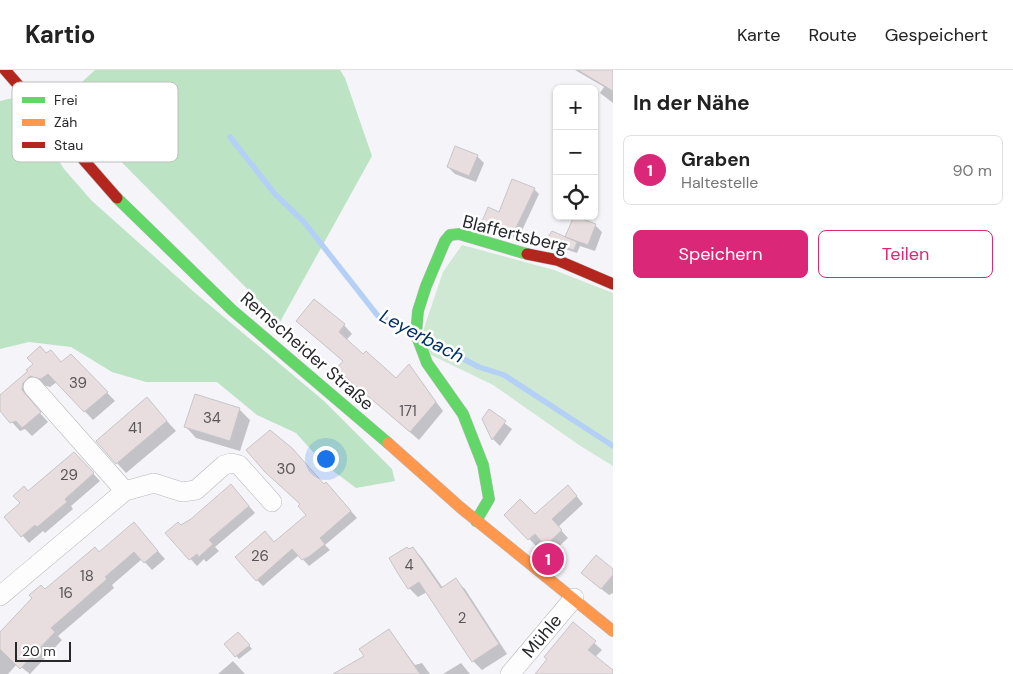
<!DOCTYPE html>
<html lang="de">
<head>
<meta charset="utf-8">
<style>
	:root { --surface:#fff; --page:#f2f2f2; --text:#222; --muted:#767676; --line:#e0e0e0; --accent:#db2777 }
	body { margin:0; font-family:"DM Sans",sans-serif; background:var(--page); color:var(--text) }
	.controls { position:absolute; right:15px; top:15px; display:grid; overflow:hidden; border-radius:8px; box-shadow:0 1px 4px #0004 }
	.controls button { width:45px; height:45px; display:grid; place-items:center; padding:0; border:0; border-bottom:1px solid var(--line); background:var(--surface); color:var(--text); font:25px sans-serif }
	.scale { position:absolute; left:15px; bottom:12px; width:56px; box-sizing:border-box; padding-left:5px; border:2px solid #27282a; border-top:0; font-size:14px; line-height:18px; white-space:nowrap; color:#27282a; -webkit-text-stroke:4px #fff; paint-order:stroke }
	.you { position:absolute; left:325px; top:388px; width:18px; height:18px; margin:-12px; border:4px solid #fff; border-radius:50%; background:#1a73e8; box-shadow:0 0 0 8px #1a73e833 }
	.badge { display:grid; place-items:center; width:32px; height:32px; border-radius:50%; background:var(--accent); color:#fff; font-size:16px; font-weight:700 }
	.pin { position:absolute; translate:-50% -50%; border:2px solid #fff; box-shadow:0 1px 5px #0006 }
	.list { margin:0; padding:0; list-style:none }
	h2 { display:flex; justify-content:space-between; align-items:center; height:65px; margin:0; padding:0 20px; font-size:21px }
	h2 small { font-size:16px; font-weight:400; color:var(--muted) }
	.list li { display:grid; grid-template-columns:32px 1fr auto; gap:15px; align-items:center; box-sizing:border-box; height:70px; margin:0 10px 10px; padding:0 10px; border:1px solid var(--line); border-radius:8px }
	.list b { display:block; font-size:19px; white-space:nowrap }
	.list p { margin:0; font-size:16px; white-space:nowrap; color:var(--muted) }
	.list em { font-size:16px; font-style:normal; color:var(--muted) }
	.actions { display:flex; gap:10px; padding:15px 20px }
	.actions a { flex:1; padding:11px 0; border:1px solid var(--accent); border-radius:8px; text-align:center; font-size:18px; color:var(--accent) }
	.actions .main { background:var(--accent); color:#fff }
	.icon { flex:none; width:28px; height:28px; fill:none; stroke:currentColor; stroke-width:2; stroke-linecap:round; stroke-linejoin:round }
	.map { position:relative; flex:none; width:613px; height:604px; overflow:hidden }
	header { display:flex; align-items:center; gap:30px; box-sizing:border-box; height:70px; padding:0 25px; background:var(--surface); border-bottom:1px solid var(--line) }
	header strong { font-size:24px }
	nav { display:flex; gap:28px; margin-inline-start:auto; font-size:18px }
	main { display:flex }
	aside { flex:1; background:var(--surface) }
	.map>svg:first-child { display:block }
	.green { fill:#cfe8d4 }
	.forest { fill:#bde3c5 }
	.shadow { fill:#0003 }
	.lines { fill:none; stroke-linecap:round; stroke-linejoin:round }
	.stream { stroke:#b4d0f6; stroke-width:5.5 }
	.building { fill:#e9dedf; stroke:#c7c5c8 }
	.street-casing { stroke:#b9babd; stroke-width:20 }
	.fast-casing { stroke:#b9babd; stroke-width:12 }
	.slow-casing { stroke:#b9babd; stroke-width:12 }
	.jam-casing { stroke:#b9babd; stroke-width:12 }
	.street { stroke:#fdfdfe; stroke-width:19 }
	.fast { stroke:#63d668; stroke-width:11 }
	.slow { stroke:#ff974d; stroke-width:11 }
	.jam { stroke:#b3261e; stroke-width:11 }
	.labels { text-anchor:middle; dominant-baseline:central; stroke-width:5; stroke-linejoin:round; paint-order:stroke }
	.number-label { font-size:15px; fill:#585658 }
	.street-label { font-size:18px; fill:#27282a; stroke:#fff }
	.water-label { font-size:19px; font-style:italic; fill:#002f67; stroke:#fff }
	.key { fill:#fff; stroke:#bebebf; stroke-width:1 }
	.key-label { font-size:14px; fill:#27282a }
</style>
</head>
<body>
<header>
<strong>Kartio</strong>
<nav><a>Karte</a><a>Route</a><a>Gespeichert</a></nav>
</header>
<main>
<div class="map">
<svg width="613" height="604" viewBox="0 0 613 604">
	<rect width="100%" height="100%" fill="#f4f4f9"/>
	<path class="green" d="M462 175 554 200 613 223V396L579 375 493 315 425 282 423 261 443 202Z"/>
	<path class="forest" d="M95 0H340L345 8 372 86 280 252 61 31Z
		M17 27 64 99 92 131 194 222 324 331 392 399 395 411 356 418 324 394 296 363 257 345 217 312H146L112 302 71 277 29 272 0 279V31Z"/>
	<path class="shadow" d="M575 0H613V33L600 23 604 17Z
		M477 86 484 93 476 112 455 104 448 97Z
		M534 119 539 124 518 169 487 159 482 154Z
		M595 155 602 162 595 181 580 176 577 183 550 174 547 171H571L567 166Z
		M344 255 352 264 346 270 363 286 396 310 409 296 443 341 419 370 346 307 344 292 306 259Z
		M46 284 62 293 71 285 115 331 93 350 57 312 50 317 39 314 30 322 32 334 48 352 32 366 25 359 20 361 0 339V327Z
		M147 329 176 361 126 403 117 393Z
		M239 339 250 350 240 381 196 368 186 357Z
		M489 341 512 359 500 376 493 369 484 349Z
		M74 383 100 411 71 436 73 439 45 463 43 461 29 473 6 447 22 434 28 422Z
		M324 415 332 419 357 448 325 475 330 480 309 496 299 485 263 516 257 510 275 473 308 445Z
		M237 422 255 443 215 477 219 481 206 492 204 489 197 496 167 463Z
		M575 424 583 434 558 457 568 468 553 482 542 470 536 476 506 445 535 446Z
		M141 462 165 489 152 500 142 489 112 515 114 518 58 566 62 570 30 604 17 594 8 604H0V563L45 521 100 484Z
		M413 478 422 488 443 518 455 510 465 519 507 584 482 600 473 591 427 522 418 527 409 518Z
		M613 500V523L609 525 590 510Z
		M573 554 602 580 595 587 613 604H538Z
		M389 560 415 595 422 593 430 604H335L366 586Z
		M241 566 252 579 239 589 226 574Z
		M233 591 245 604H218Z
		M461 593 470 604H443Z"/>
	<g class="lines">
		<path class="stream" d="M230 67 274 123 304 152 378 246 407 259
			M427 270 479 297 504 305 613 376"/>
	</g>
	<path class="building" d="M578 0H613V21Z
		M455 76 478 85 469 106 447 97Z
		M512 109 535 118 513 164 481 154 488 137 499 142Z
		M574 146 596 154 588 175 565 167Z
		M552 161 577 172 574 180 545 172Z
		M314 229 345 254 339 262 363 284 366 281 396 308 409 294 436 332 410 362 336 299 343 291 296 251Z
		M40 276 46 283 51 280 61 292 71 284 108 322 84 342 48 304 41 309 30 306 23 313 22 320 41 342 22 358 16 351 10 353 0 341V325L28 301 26 300 33 294 27 288Z
		M195 324 240 338 230 371 184 357Z
		M147 327 167 351 116 394 96 371Z
		M489 339 506 351 492 370 482 349Z
		M270 360 292 378 324 414 326 412 351 441 320 468 325 474 310 486 302 490 292 479 256 511 235 487 265 461 274 472 306 445 298 436 300 434 265 402 246 380Z
		M74 382 94 403 65 429 67 432 37 457 35 455 21 467 4 447 20 433 13 426 24 416 28 421Z
		M231 414 249 436 209 470 213 474 199 487 197 484 189 490 165 463 178 452 181 455 191 449Z
		M568 415 577 426 552 449 562 460 545 476 535 464 528 470 504 445 520 429 535 444Z
		M134 452 158 481 144 493 134 482 105 507 107 509 51 558 55 562 20 599 0 579V562L32 528 29 525 41 515 45 519 95 477 99 482Z
		M407 477 409 479 413 477 441 518 456 508 499 574 472 592 419 512 408 519 397 502 389 488Z
		M596 485 613 499V505L601 519 581 503Z
		M573 552 596 571 588 580 613 600V604H535L547 589 544 587Z
		M389 559 420 604H333L364 586 359 579Z
		M238 562 250 575 235 587 224 574Z"/>
	<g class="lines">
		<defs>
			<path id="street" d="M33 317 125 421
				M0 526 125 421 154 413 182 422 196 420 224 395 231 393 239 395 272 432
				M510 604 574 528"/>
			<path id="fast" d="M117 128 232 240 388 373
				M476 451 489 429 483 395 463 344 427 293 416 264 418 241 426 216 445 171 450 165 459 164 527 184"/>
			<path id="slow" d="M388 373 461 438 613 561"/>
			<path id="jam" d="M5 0 117 128
				M527 184 557 190 613 214"/>
		</defs>
		<use href="#street" class="street-casing"/>
		<use href="#fast" class="fast-casing"/>
		<use href="#slow" class="slow-casing"/>
		<use href="#jam" class="jam-casing"/>
		<use href="#street" class="street"/>
		<use href="#fast" class="fast"/>
		<use href="#slow" class="slow"/>
		<use href="#jam" class="jam"/>
	</g>
	<g class="labels">
		<g class="number-label">
			<text x="78" y="313">39</text>
			<text x="408" y="341">171</text>
			<text x="212" y="348">34</text>
			<text x="135" y="358">41</text>
			<text x="286" y="399">30</text>
			<text x="69" y="405">29</text>
			<text x="260" y="486">26</text>
			<text x="409" y="495">4</text>
			<text x="87" y="506">18</text>
			<text x="66" y="523">16</text>
			<text x="462" y="548">2</text>
		</g>
		<g class="street-label">
			<text transform="translate(515 164) rotate(14)">Blaffertsberg</text>
			<text transform="translate(307 281) rotate(41)">Remscheider Straße</text>
			<text transform="translate(542 566) rotate(-50)">Mühle</text>
		</g>
		<g class="water-label">
			<text transform="translate(422 266) rotate(28)">Leyerbach</text>
		</g>
	</g>
	<rect x="12" y="12" width="166" height="80" rx="8" class="key"/>
	<rect x="22" y="27" width="23" height="6" fill="#63d668"/>
	<rect x="22" y="49" width="23" height="7" fill="#ff974d"/>
	<rect x="22" y="72" width="23" height="6" fill="#b3261e"/>
	<g class="key-label">
		<text x="54" y="35">Frei</text>
		<text x="54" y="57">Zäh</text>
		<text x="54" y="80">Stau</text>
	</g>
</svg>
<div class="controls">
<button>+</button>
<button>−</button>
<button><svg class="icon" aria-label="locate" viewBox="0 0 24 24"><circle cx="12" cy="12" r="6"/><path d="M12 2v4M12 18v4M2 12h4M18 12h4"/></svg></button>
</div>
<div class="scale">20 m</div>
<div class="you"></div>
<div class="pin badge" style="left:548px;top:489px">1</div>
</div>
<aside>
<h2>In der Nähe<small></small></h2>
<ul class="list">
<li><span class="badge">1</span><div><b>Graben</b><p>Haltestelle</p></div><em>90 m</em></li>
</ul>
<div class="actions"><a class="main">Speichern</a><a>Teilen</a></div>
</aside>
</main>
</body>
</html>
